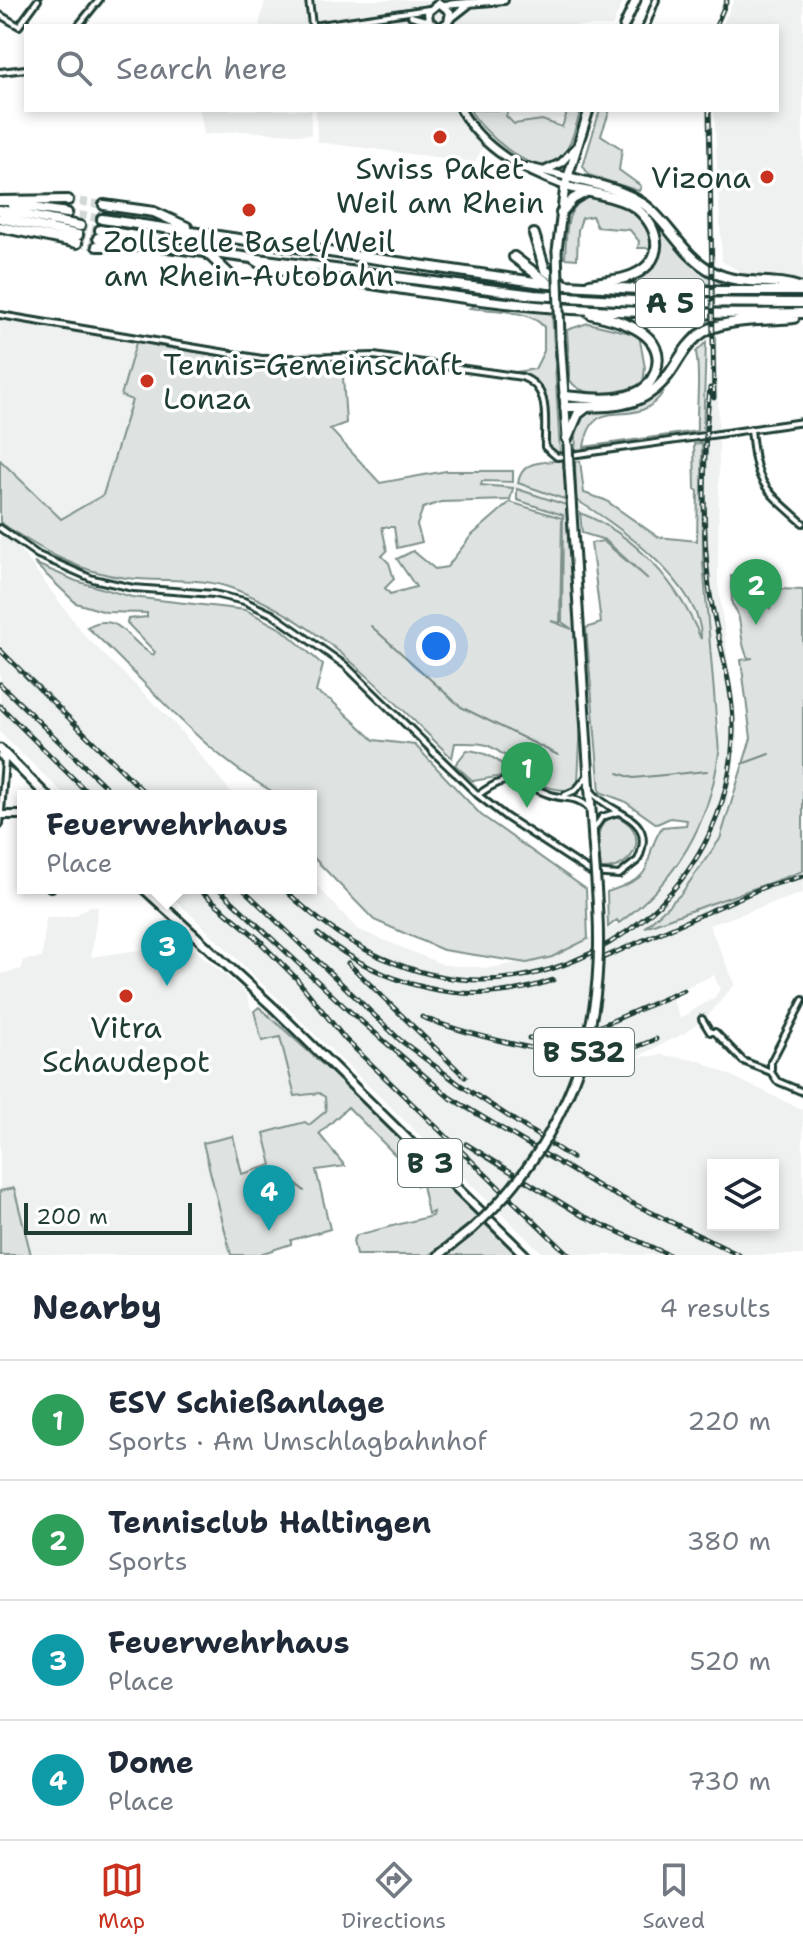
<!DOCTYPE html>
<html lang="en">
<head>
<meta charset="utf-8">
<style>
	:root { --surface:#fff; --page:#f6f6f7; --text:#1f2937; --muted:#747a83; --line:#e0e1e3; --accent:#c8321e }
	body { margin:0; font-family:"Shantell Sans",sans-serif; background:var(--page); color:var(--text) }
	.controls { position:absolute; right:24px; bottom:24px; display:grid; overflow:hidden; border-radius:0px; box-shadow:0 4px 12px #0003 }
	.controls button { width:72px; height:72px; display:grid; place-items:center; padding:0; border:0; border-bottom:2px solid var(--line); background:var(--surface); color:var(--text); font:40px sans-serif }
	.scale { position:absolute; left:24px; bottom:20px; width:168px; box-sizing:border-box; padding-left:8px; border:4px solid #1f3d34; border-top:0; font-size:22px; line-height:28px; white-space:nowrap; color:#1f3d34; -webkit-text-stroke:6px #fff; paint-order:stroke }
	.you { position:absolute; left:436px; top:646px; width:28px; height:28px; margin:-20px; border:6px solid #fff; border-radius:50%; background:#1a73e8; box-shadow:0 0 0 12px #1a73e833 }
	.badge { display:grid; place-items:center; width:52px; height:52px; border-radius:50%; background:var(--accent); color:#fff; font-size:26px; font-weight:700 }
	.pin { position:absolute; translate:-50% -66px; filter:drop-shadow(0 2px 4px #0008) }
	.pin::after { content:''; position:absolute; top:42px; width:28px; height:24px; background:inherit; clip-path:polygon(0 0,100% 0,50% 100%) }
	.popup { position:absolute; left:17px; top:790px; width:300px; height:104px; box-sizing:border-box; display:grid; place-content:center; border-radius:0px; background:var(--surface); filter:drop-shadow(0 2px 6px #0005); font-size:26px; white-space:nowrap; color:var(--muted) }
	.popup b { font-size:30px; color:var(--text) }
	.popup::after { content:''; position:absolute; left:50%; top:100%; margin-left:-16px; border:16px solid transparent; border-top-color:var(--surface) }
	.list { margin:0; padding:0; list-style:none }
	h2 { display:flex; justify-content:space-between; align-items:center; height:104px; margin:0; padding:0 32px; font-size:34px }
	h2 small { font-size:26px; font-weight:400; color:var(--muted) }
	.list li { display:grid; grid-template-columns:52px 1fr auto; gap:24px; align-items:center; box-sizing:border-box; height:120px; padding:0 32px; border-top:2px solid var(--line) }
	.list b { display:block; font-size:30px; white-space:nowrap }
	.list p { margin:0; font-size:26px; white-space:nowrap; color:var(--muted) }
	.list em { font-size:26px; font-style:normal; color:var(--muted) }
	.icon { flex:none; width:44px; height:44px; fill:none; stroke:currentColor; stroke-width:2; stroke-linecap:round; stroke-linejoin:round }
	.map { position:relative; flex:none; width:803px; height:1255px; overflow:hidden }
	.search { position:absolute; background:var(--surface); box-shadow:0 4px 12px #0003; left:24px; right:24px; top:24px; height:88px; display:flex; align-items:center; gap:20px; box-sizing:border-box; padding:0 28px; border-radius:0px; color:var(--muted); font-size:30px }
	.sheet { height:584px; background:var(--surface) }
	nav { display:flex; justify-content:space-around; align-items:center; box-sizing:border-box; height:112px; border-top:2px solid var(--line); background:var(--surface); font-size:22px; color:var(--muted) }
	nav a { display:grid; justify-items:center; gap:4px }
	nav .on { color:var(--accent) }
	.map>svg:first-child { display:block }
	.built { fill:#eef1f0; fill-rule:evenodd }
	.green { fill:#dee3e2; stroke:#7e908b; stroke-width:2 }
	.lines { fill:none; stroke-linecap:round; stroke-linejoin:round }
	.stream { stroke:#758883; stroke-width:2 }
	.motorway-tunnel { stroke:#d2d8d6; stroke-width:8; stroke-dasharray:8 4; stroke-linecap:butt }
	.minor-casing { stroke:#1f3d34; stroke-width:10 }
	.tertiary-casing { stroke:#1f3d34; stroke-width:12 }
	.secondary-casing { stroke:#1f3d34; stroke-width:12 }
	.primary-casing { stroke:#1f3d34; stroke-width:13 }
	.motorway-casing { stroke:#1f3d34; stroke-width:14 }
	.minor { stroke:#fff; stroke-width:4 }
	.tertiary { stroke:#fff; stroke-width:6 }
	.secondary { stroke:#fff; stroke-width:6 }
	.primary { stroke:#fff; stroke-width:7 }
	.motorway { stroke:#fff; stroke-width:8 }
	.rail-casing { stroke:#1f3d34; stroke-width:5 }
	.rail { stroke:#fff; stroke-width:2; stroke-dasharray:6; stroke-linecap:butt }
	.primary-bridge-casing { stroke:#1f3d34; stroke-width:13; stroke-linecap:butt }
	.primary-bridge { stroke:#fff; stroke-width:7 }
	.poi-dot { fill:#c8321e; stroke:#fff; stroke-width:3 }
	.labels { text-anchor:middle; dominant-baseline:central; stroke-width:7; stroke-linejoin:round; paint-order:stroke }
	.shield { fill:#fff; stroke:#627771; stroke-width:2 }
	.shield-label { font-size:28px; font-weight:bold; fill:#1f3d34 }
	.poi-label { font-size:30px; fill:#1f3d34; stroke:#fff }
</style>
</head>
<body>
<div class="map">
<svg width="803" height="1255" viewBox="0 0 803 1255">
	<rect width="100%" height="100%" fill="#fff"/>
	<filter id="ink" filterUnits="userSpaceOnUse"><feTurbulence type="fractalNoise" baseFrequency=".0125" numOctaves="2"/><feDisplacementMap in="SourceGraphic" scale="16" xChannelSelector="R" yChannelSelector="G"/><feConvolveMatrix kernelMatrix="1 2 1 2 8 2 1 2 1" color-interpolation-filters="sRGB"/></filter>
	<g filter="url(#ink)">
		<path class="built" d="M265 0H624L612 26H259Z
			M734 0H803V280L751 278 722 261 714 110H777V26H722Z
			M200 110H311V135L240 131 204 135Z
			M316 110H458L484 145 475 162 317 142Z
			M477 110H574L558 143Z
			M707 110H712L719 445 718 582 738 737 722 844 675 910 712 904 803 873V893L709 925 735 984 707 1017 685 1033 637 1057 663 1055 700 1061 803 1110V1255H544L163 888H311V879L357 929 444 965 489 968 552 957 619 923 649 900 687 849 713 784 720 725 709 656 690 616 672 586 614 529 544 496 491 485 518 483 575 503 619 527 675 583 703 624 702 443 711 349ZM714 975 720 989 715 997 680 1018 672 998 685 992 684 988ZM713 1165H773V1225H713Z
			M0 319 136 343 121 395 132 399 103 495 61 519 0 460Z
			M0 523 85 636 174 723 234 796H66L0 733Z
			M90 906 98 907 91 957 187 943 246 993 262 1041 280 1037 295 1096 312 1092 325 1097 326 1111 321 1118 275 1164 291 1244 257 1255H0V974L22 969 23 960 42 958 46 918 75 916Z"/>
		<path class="green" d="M470 110H508L506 116 514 124 542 120 562 127 568 110H581C576 124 570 153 557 162 532 179 481 130 470 110Z
			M600 110H610L601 135 622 149 619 170 641 186 639 191 589 175 583 166Z
			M589 197C617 202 653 214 651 248H638L639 241 630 230 597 227 592 216 582 218 578 230 577 259 565 258C567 233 563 207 589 197Z
			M625 197C666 221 685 267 732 284L629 283 643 274 659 245 654 222Z
			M477 304 552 312 560 453 551 450C539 414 563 380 509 373L535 369 544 351V327C529 309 492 311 470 308Z
			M588 323 639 335 645 368 643 383C625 392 582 401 570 380L567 330Z
			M137 339 157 346 269 363 342 361 346 423 330 429 380 483 446 471H513V482L482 481 481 485 513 488 510 500 441 502 423 508 417 525 422 542 397 548 394 527H382L387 551 382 556 389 563 394 579 385 588 390 594 416 587 397 559 413 551 435 569 447 567 471 536 510 502 562 518 560 623 551 621 572 629 562 622 563 515 517 500V489L566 505 581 721 578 782 569 790C526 791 520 759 487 745 478 742 465 743 455 743L452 758C386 694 316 615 225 586 195 577 158 582 127 578 79 573 39 549 0 522V460L61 519 103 495 132 400 121 396Z
			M706 342 703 433 575 452 577 423 587 413 634 408 664 391C635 436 594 388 584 447L697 431C696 404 701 378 696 352Z
			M702 443 703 563 719 752C710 823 676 881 619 923L617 920 608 927 607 892C664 873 637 867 662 827L686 825 687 820 670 818 657 824 624 801 600 792 586 628 601 623 591 543 603 541 648 579 605 540 582 533 580 513C636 534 679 585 701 639 703 587 618 524 576 500L575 462 580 461 584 493 605 500 658 537 697 541 698 491 695 489 694 444Z
			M563 460 567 500 518 483C522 459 543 463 563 460Z
			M34 563 76 581 132 597 246 610 283 630 323 665 316 692 332 701 374 740 415 745 481 815 586 889 588 939 552 957 527 963 443 950 374 920 311 855V796C303 796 287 799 281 796 204 757 150 684 87 627 119 609 129 643 153 655L155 652 127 623 128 619 147 617V613L106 612 76 603Z
			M731 576 761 577V591L770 608 778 589 803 590V871L645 927 681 894 720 839 751 738 741 660 753 658H748C738 641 744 618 732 604Z
			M467 750C483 751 499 759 510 772L508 775 473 781 455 765Z
			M615 816C651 828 638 870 601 869 599 849 591 823 615 816Z
			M259 1007 339 1079 478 1217 429 1255H356L353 1241 357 1235 432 1216 433 1212 428 1214 422 1185 417 1186 415 1175 348 1107 319 1134 345 1166 316 1170 330 1229 291 1240V1244L257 1255H231L203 1143 233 1136 242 1174 272 1165 264 1133 305 1122 309 1125 326 1111 325 1097 319 1093 295 1096 280 1037 262 1041 254 1011Z
			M14 1188 31 1255H0V1191Z
			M483 1222 517 1255H447Z"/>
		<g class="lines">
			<path class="stream" d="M371 626 461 707 558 755
				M742 764 769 754
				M618 773 633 778 707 771
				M297 1184 304 1191"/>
			<path class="motorway-tunnel" d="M68 200 104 205
				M67 213 102 219
				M80 226 100 230
				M78 235 98 238
				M77 243 97 246"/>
			<defs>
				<path id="minor" d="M309 0 312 25
					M0 15 19 26 38 0
					M411 16 429 21
					M78 26 99 0
					M313 26 429 9
					M646 26 656 0
					M0 72 26 69
					M0 315 262 359 374 356 522 377C552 388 544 421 545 447L557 457 803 422
					M751 429C756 484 763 488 803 523
					M0 528 38 555 93 579 133 588 214 594 244 601 272 614 346 666 478 795 506 817 592 873 619 875 638 860C658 815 612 817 592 792
					M433 752 455 773
					M0 756 5 761 0 824
					M478 795C511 771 515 781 548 794 563 800 577 795 589 808
					M565 795 576 790 588 775
					M594 829 602 817 618 812
					M50 888H52
					M702 1019 710 1032H715L743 1061 771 1072 777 1081 803 1092
					M771 1072V1062L803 1000"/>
				<path id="tertiary" d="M444 5 504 0
					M450 19 469 4
					M0 815H23"/>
				<path id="secondary" d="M436 26 429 21 428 12 439 3 450 12 448 22 442 26
					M461 110C483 150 524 171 565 186
					M528 167 568 177
					M546 170 561 163 575 148"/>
				<path id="primary" d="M624 26 636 0
					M557 251 565 186 589 110
					M560 337 567 438
					M569 467 593 841
					M0 749 47 796
					M143 888 275 1009 525 1255
					M439 1255 472 1229"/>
				<path id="motorway" d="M568 177C596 185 630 190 652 211 674 232 685 257 713 272 742 287 773 277 802 288
					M565 186C585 192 608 194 627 203 653 215 671 253 639 272 624 281 607 280 590 284
					M0 201 68 200
					M12 205 67 213
					M104 205 154 212 187 227
					M0 210 80 226
					M561 213 573 199 586 192
					M0 218 78 235
					M102 219 549 284 674 291H803
					M0 227 77 243
					M100 230 147 238
					M534 234 545 270 563 283
					M98 238 534 295 651 302 803 303
					M97 246H143
					M204 250 229 274
					M514 257 548 283
					M253 259 266 267C367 283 470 302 572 309 649 313 726 315 803 313
					M564 396C586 398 612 402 633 394 643 391 651 383 655 373 670 333 619 320 591 314
					M565 407C613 406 646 411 674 367 683 352 692 338 707 330 731 318 768 321 794 318
					M567 439 578 414 587 407"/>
			</defs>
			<use href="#minor" class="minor-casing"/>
			<use href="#tertiary" class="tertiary-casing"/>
			<use href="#secondary" class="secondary-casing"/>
			<use href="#primary" class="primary-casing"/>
			<use href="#motorway" class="motorway-casing"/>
			<use href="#minor" class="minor"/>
			<use href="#tertiary" class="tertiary"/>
			<use href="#secondary" class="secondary"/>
			<use href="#primary" class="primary"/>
			<use href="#motorway" class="motorway"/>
			<defs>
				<path id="rail" d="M716 26 727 0
					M709 110 714 398
					M0 650 148 796
					M0 684 115 796
					M0 706 91 796
					M197 888 262 942
					M218 888 347 1009 449 1097 601 1188 739 1255
					M242 888 400 1040 459 1084 572 1158
					M283 888C349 953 435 995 529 975 645 949 732 852 733 730 734 682 715 635 709 587 702 529 703 446 710 388
					M318 934C386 988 469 1010 553 980
					M254 936 296 978 345 1039 569 1255
					M605 957 764 887 803 876
					M348 963 465 1077
					M422 1017C459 1032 558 1058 597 1056 617 1055 637 1047 656 1039
					M529 1038 582 1034 684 990
					M466 1144 581 1215 669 1255"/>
			</defs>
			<use href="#rail" class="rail-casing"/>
			<use href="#rail" class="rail"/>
			<defs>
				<path id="primary-bridge" d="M557 251 560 337
					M568 444 569 467
					M472 1229C547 1162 594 1065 598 964 600 923 596 882 593 841"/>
			</defs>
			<use href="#primary-bridge" class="primary-bridge-casing"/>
			<use href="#primary-bridge" class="primary-bridge"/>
		</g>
	</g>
	<g class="poi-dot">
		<circle cx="440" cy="137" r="8"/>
		<circle cx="767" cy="177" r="8"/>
		<circle cx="249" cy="210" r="8"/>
		<circle cx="147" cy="381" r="8"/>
		<circle cx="126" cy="996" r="8"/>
	</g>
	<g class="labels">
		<g class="shield">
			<rect x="636" y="279" width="68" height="48" rx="6"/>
			<rect x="534" y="1028" width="100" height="48" rx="6"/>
			<rect x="398" y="1139" width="64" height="48" rx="6"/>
		</g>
		<g class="shield-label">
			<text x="670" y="303">A 5</text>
			<text x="584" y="1052">B 532</text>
			<text x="430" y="1163">B 3</text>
		</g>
		<g class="poi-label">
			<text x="440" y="168">Swiss Paket<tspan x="440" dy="34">Weil am Rhein</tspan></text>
			<text x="751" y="177" text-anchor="end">Vizona</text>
			<text x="249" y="241">Zollstelle Basel/Weil<tspan x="249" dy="34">am Rhein-Autobahn</tspan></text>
			<text x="163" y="364" text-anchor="start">Tennis-Gemeinschaft<tspan x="163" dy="34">Lonza</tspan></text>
			<text x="126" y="1027">Vitra<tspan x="126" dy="34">Schaudepot</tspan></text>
		</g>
	</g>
</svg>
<div class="controls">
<button><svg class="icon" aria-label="layers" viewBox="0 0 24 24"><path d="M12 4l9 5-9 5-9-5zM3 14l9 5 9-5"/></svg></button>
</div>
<div class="scale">200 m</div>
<div class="you"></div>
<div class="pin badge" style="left:527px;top:808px;background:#2e9e5b">1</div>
<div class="pin badge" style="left:756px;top:625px;background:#2e9e5b">2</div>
<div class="pin badge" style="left:167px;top:986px;background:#0f9aa8">3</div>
<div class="popup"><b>Feuerwehrhaus</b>Place</div>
<div class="pin badge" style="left:269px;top:1231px;background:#0f9aa8">4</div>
<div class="search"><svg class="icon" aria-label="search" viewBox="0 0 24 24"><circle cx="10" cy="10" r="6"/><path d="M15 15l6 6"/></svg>Search here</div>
</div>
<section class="sheet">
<h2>Nearby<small>4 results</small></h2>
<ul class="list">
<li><span class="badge" style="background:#2e9e5b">1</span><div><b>ESV Schießanlage</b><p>Sports · Am Umschlagbahnhof</p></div><em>220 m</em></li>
<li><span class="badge" style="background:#2e9e5b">2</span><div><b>Tennisclub Haltingen</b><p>Sports</p></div><em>380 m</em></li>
<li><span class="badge" style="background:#0f9aa8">3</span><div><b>Feuerwehrhaus</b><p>Place</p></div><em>520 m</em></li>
<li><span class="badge" style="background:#0f9aa8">4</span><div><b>Dome</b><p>Place</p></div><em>730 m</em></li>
</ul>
</section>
<nav>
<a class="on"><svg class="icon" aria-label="map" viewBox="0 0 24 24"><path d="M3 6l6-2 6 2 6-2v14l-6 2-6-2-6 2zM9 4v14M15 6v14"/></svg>Map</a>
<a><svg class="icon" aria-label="directions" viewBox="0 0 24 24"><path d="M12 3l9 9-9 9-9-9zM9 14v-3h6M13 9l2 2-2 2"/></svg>Directions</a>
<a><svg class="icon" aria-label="saved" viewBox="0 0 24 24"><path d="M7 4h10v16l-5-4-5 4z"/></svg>Saved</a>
</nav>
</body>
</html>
